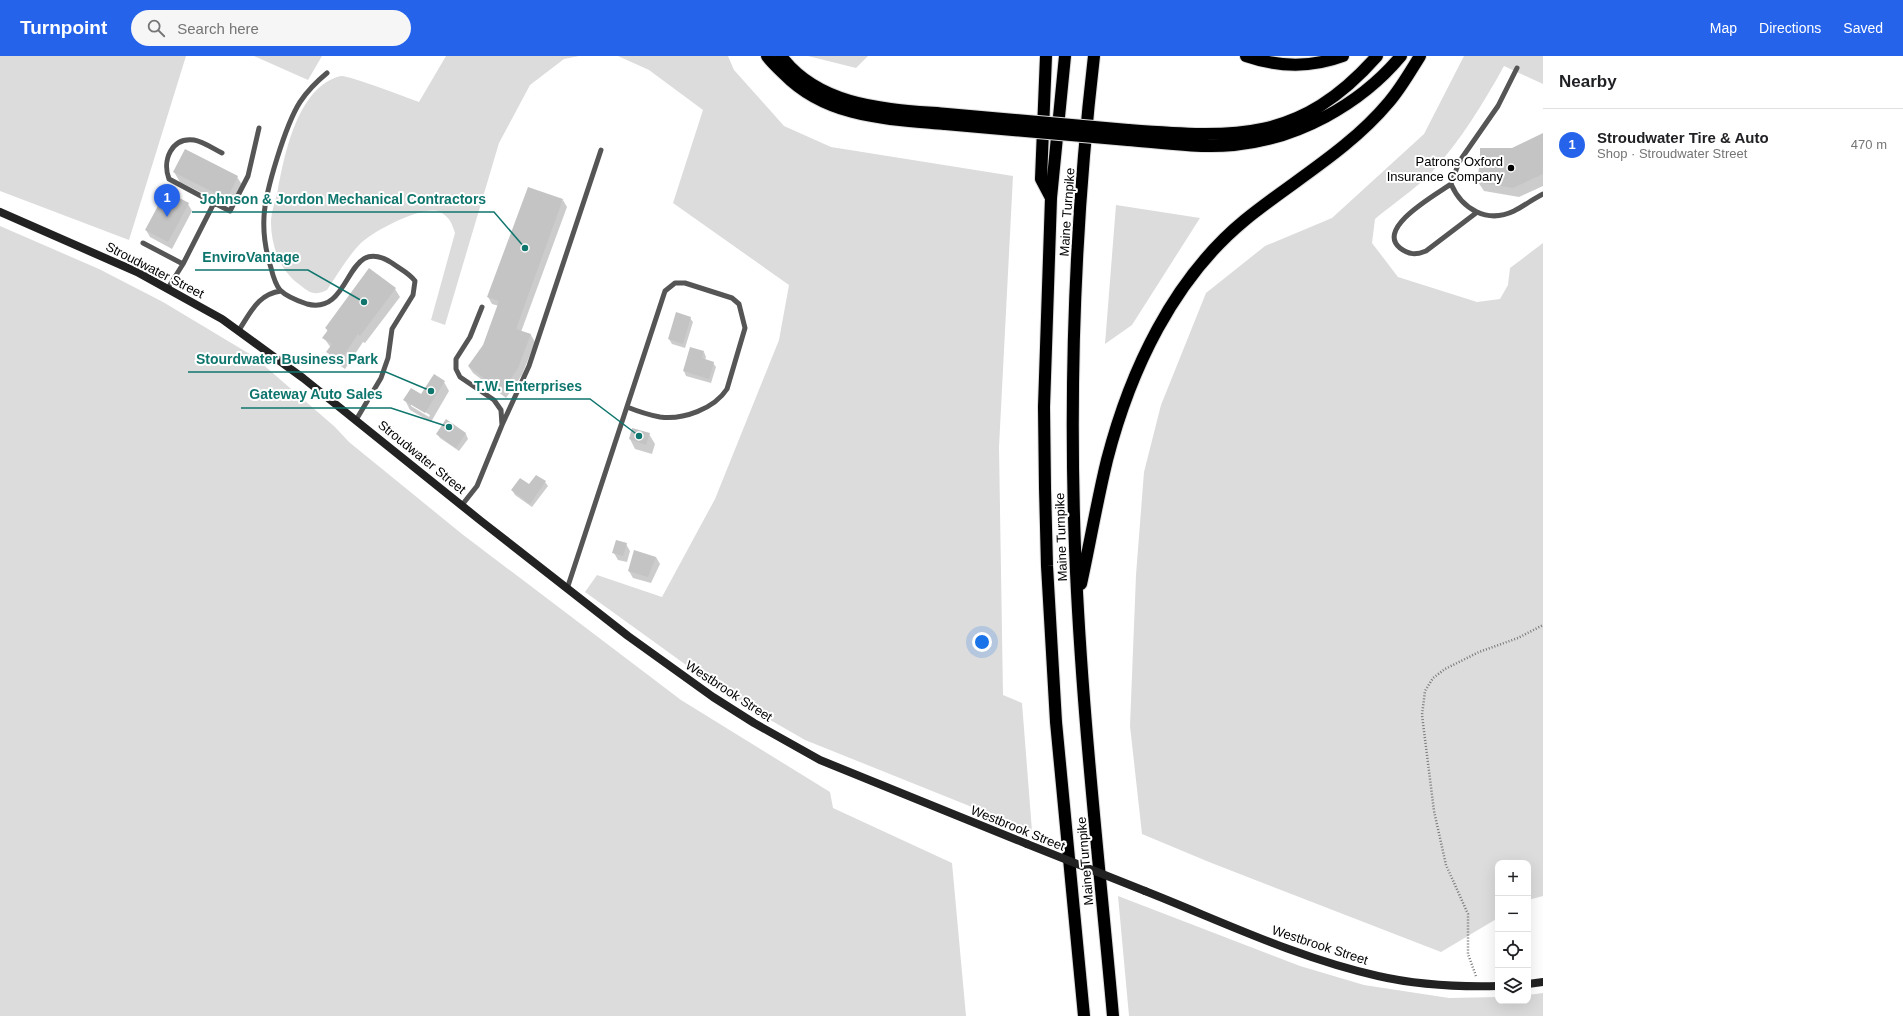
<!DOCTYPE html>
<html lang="en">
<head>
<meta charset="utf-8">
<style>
	:root { --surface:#fff; --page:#f6f6f6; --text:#202124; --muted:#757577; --line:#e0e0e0; --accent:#2563eb }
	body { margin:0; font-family:Helvetica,sans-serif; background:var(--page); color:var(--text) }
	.controls { position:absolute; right:12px; bottom:12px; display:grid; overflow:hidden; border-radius:8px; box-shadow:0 4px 16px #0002 }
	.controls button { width:36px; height:36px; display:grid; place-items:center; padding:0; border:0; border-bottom:1px solid var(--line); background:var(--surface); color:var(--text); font:20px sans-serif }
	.you { position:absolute; left:982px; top:586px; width:14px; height:14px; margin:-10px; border:3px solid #fff; border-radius:50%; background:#1a73e8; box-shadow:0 0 0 6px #1a73e833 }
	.badge { display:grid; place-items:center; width:26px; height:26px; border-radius:50%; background:var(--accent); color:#fff; font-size:13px; font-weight:700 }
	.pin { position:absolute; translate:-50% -33px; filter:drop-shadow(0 1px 2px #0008) }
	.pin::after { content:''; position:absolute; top:21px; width:14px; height:12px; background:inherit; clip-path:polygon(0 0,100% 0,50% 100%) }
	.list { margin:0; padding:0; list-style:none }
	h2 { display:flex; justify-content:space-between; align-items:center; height:52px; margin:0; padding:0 16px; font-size:17px }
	h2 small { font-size:13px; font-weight:400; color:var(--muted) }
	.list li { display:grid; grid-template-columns:26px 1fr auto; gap:12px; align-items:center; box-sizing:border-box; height:72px; padding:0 16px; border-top:1px solid var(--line) }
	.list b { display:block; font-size:15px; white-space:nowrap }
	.list p { margin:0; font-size:13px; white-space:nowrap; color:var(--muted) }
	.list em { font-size:13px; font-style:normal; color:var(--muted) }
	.icon { flex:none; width:22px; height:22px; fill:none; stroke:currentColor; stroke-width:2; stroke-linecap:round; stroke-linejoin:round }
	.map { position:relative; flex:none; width:1543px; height:960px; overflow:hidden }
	header { display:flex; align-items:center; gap:24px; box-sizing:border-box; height:56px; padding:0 20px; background:var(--accent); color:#fff }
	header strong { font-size:19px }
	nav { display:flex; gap:22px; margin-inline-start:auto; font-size:14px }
	.search { width:280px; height:36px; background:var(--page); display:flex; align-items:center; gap:10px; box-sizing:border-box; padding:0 14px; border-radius:22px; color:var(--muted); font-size:15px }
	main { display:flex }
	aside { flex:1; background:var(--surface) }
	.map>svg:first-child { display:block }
	.green { fill:#dcdcdc }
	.shadow { fill:#0003; fill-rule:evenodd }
	.building { fill:#c4c4c4 }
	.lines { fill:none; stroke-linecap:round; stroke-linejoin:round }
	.highway-casing { stroke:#dbdbdb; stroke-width:14 }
	.path { stroke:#777; stroke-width:2.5; stroke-dasharray:1 2; stroke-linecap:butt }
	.lane { stroke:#555; stroke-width:5 }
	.secondary { stroke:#222; stroke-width:8 }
	.highway { stroke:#000; stroke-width:12 }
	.highway-bridge-casing { stroke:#dbdbdb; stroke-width:14; stroke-linecap:butt }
	.secondary-bridge { stroke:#222; stroke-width:8 }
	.highway-bridge { stroke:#000; stroke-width:12 }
	.poi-dot { fill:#000; stroke:#fff; stroke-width:1.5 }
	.labels { text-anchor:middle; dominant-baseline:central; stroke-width:4; stroke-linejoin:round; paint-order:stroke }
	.poi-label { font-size:13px; fill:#000; stroke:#fff; text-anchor:end }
	.street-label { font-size:13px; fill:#000; stroke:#fff }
	.leader { fill:none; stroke:#0f766e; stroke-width:1.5 }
	.callout-dot { fill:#0f766e; stroke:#fff; stroke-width:1.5 }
	.callout-label { font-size:14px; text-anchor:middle; font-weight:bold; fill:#0f766e; stroke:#fff; stroke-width:4; stroke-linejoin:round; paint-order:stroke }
</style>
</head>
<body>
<header>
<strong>Turnpoint</strong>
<div class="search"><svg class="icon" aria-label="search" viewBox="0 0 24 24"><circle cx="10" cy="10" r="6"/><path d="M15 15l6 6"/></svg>Search here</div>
<nav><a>Map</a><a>Directions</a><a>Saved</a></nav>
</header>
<main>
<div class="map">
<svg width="1543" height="960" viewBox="0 0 1543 960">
	<rect width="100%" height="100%" fill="#fff"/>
	<path class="green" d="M0 0H186L129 184 0 135Z
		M254 0H322L308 24Z
		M446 0H579L564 3 530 29 499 87 445 269 431 264 455 177C452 168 450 161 440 156 424 148 371 176 359 189 347 202 337 219 327 234 314 240 310 237 300 229 280 215 271 190 271 166 271 155 276 144 278 133 285 97 298 30 341 20 348 19 408 42 419 46Z
		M618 0H728L734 14 784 70 831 91 1013 120 999 391 1003 639 1022 647 1032 775 805 684 751 653 700 619 585 536 597 519 662 541 715 443 779 284 789 229 673 147 703 54 649 14Z
		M808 0H868L856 12Z
		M1464 0H1543V28L1504 10C1483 48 1461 84 1432 116 1415 133 1393 148 1375 163L1372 187 1398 221 1477 246 1500 243 1508 229 1510 212 1543 187V840L1528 844V807H1498V862L1441 896 1209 806 1142 778 1130 670 1136 519 1144 416 1161 349 1206 237 1265 190 1332 162 1424 78Z
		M1116 149 1200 162 1132 269 1105 288Z
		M0 170 99 213 163 246 253 300 335 371 349 386 462 478 681 644 830 736 833 752 952 807 966 960H0Z
		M1118 840 1300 910 1364 929 1449 942 1498 941V945H1528V939L1543 937V960H1129Z"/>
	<path class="shadow" d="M1543 80V130L1519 141 1484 135 1478 126 1513 93Z
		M174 116 237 121 243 130 232 152 180 126Z
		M563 144 567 151 521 276 531 279 535 286 522 319 506 342 473 317 469 311 484 289 499 250 492 248 488 241Z
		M188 148 192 155 172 193 150 181 146 174Z
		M395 233 400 241 365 287 363 286 345 313 332 304 328 296 331 292 324 282 328 276 326 272Z
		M690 262 693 266 685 292 672 288 669 283Z
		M704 296 706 301 705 304 713 307 716 311 711 327 686 320 684 315Z
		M444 326 449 335 431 366 410 354 405 344 422 340ZM411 348 430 359 429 361 411 350Z
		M447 365 466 378 468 383 459 395 440 382 437 378Z
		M649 378 655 388 652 398 635 393 630 383Z
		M545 426 548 430 532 451 515 439 512 434Z
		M626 488 630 495 627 506 618 504 614 497Z
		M656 501 660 508 651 527 633 522 629 515Z"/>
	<path class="building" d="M1543 77V118L1513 132 1477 126 1480 104V92H1512Z
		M185 93 238 120 227 143 173 116Z
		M528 131 563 143 516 273 531 278 518 312 502 336 468 310 483 289 499 245 487 241Z
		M166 135 189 147 168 186 145 174Z
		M369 212 396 232 360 280 358 278 340 305 326 296 332 288 322 282 328 274 325 272Z
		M676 256 691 261 683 288 668 283Z
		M690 291 704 295 702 302 714 306 709 323 683 315Z
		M434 318 445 325 425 357 403 344 411 332 421 338Z
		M446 363 466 377 456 392 436 378Z
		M632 372 650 377 646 389 629 383Z
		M536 419 546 425 530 448 511 434 520 422 529 428Z
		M616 484 627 487 623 500 612 497Z
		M634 494 656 501 648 521 628 515Z"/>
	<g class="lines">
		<defs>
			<path id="highway" d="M767 0C772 7 778 12 784 18 827 62 888 63 945 68
				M781 0C820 52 888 53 947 58
				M1046 0 1041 123 1051 142
				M1065 0 1051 142 1044 351 1045 432 1047 510 1056 666 1084 960
				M1094 0C1075 163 1069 328 1075 492 1081 649 1099 804 1113 960
				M1246 0C1278 11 1311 12 1343 0
				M1128 74C1235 82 1300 87 1377 0
				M1128 84C1163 87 1199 92 1234 89 1297 83 1360 49 1401 0
				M1081 528C1090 487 1097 445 1107 404 1130 315 1173 223 1245 164 1293 125 1349 94 1389 46 1401 32 1410 16 1420 0"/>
		</defs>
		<use href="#highway" class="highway-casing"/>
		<path class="path" d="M1476 920 1468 898V858L1446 809 1434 755 1422 659 1425 635 1433 622 1445 613 1479 596 1518 582 1543 569"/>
		<path class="lane" d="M1517 12 1498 50 1459 106 1451 128C1462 153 1487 168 1514 155 1524 150 1533 143 1543 138
			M327 17C316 26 308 34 300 46 286 68 265 135 264 161 263 178 266 196 271 212 273 220 275 228 280 234 287 241 298 245 307 248 354 260 344 176 392 207 400 213 409 217 415 225L413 239 392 273 388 302 381 322 356 364
			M1451 128C1437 138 1375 172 1400 192 1409 199 1416 199 1426 195L1476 157
			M214 147 230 155 248 120 259 72
			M143 187 183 208
			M168 232 183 208 214 147 169 123C162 105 171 81 194 84 202 85 214 93 222 97
			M239 274C251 256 258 238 281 235
			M502 369 529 310 601 94
			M462 449 477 430 502 369 501 354 494 344 460 321 456 313V303L470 281 482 251
			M567 533 665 235 675 227H685L732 242 739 248 745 272 727 333C714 353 683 364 660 361 649 359 637 355 627 351"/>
		<path class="secondary" d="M0 156 137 216 222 263 303 322 481 465 628 580 713 641 754 667 820 704 1027 788
			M1145 835C1221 865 1297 902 1378 920 1417 929 1458 931 1498 930
			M1528 928 1543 926"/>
		<use href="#highway" class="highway"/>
		<defs>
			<path id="highway-bridge" d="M947 58 1128 74
				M945 68 1128 84"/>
		</defs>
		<use href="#highway-bridge" class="highway-bridge-casing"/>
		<path class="secondary-bridge" d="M1027 788 1145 835"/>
		<use href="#highway-bridge" class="highway-bridge"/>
	</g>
	<circle class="poi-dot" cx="1511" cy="112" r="4"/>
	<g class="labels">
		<g class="poi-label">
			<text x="1503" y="105">Patrons Oxford<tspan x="1503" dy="15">Insurance Company</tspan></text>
		</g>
		<g class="street-label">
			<text transform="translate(1067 156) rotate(-86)">Maine Turnpike</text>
			<text transform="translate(155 214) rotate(27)">Stroudwater Street</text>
			<text transform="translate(422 401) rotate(39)">Stroudwater Street</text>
			<text transform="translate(1061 481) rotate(-92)">Maine Turnpike</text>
			<text transform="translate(729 635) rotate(33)">Westbrook Street</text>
			<text transform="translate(1018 772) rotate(22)">Westbrook Street</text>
			<text transform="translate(1085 805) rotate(-95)">Maine Turnpike</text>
			<text transform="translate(1320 889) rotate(18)">Westbrook Street</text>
		</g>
	</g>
	<path class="leader" d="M525 192L494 156H192M364 246L308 214H195M431 335L386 316H188M639 380L590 343H466M449 371L391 352H241"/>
	<g class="callout-dot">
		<circle cx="525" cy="192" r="4"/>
		<circle cx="364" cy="246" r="4"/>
		<circle cx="431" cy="335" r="4"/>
		<circle cx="639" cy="380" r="4"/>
		<circle cx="449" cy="371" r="4"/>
	</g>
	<g class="callout-label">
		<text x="343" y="148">Johnson &amp; Jordon Mechanical Contractors</text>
		<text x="251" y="206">EnviroVantage</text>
		<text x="287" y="308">Stourdwater Business Park</text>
		<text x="528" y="335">T.W. Enterprises</text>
		<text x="316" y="343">Gateway Auto Sales</text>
	</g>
</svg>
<div class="controls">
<button>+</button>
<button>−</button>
<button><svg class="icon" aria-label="locate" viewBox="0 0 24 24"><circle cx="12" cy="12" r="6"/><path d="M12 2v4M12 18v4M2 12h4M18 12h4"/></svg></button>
<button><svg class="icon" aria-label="layers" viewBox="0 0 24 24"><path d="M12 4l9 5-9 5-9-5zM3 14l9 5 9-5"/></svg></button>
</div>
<div class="you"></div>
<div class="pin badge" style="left:167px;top:161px">1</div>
</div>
<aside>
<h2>Nearby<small></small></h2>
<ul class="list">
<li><span class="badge">1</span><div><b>Stroudwater Tire &amp; Auto</b><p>Shop · Stroudwater Street</p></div><em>470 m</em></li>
</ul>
</aside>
</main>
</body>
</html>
